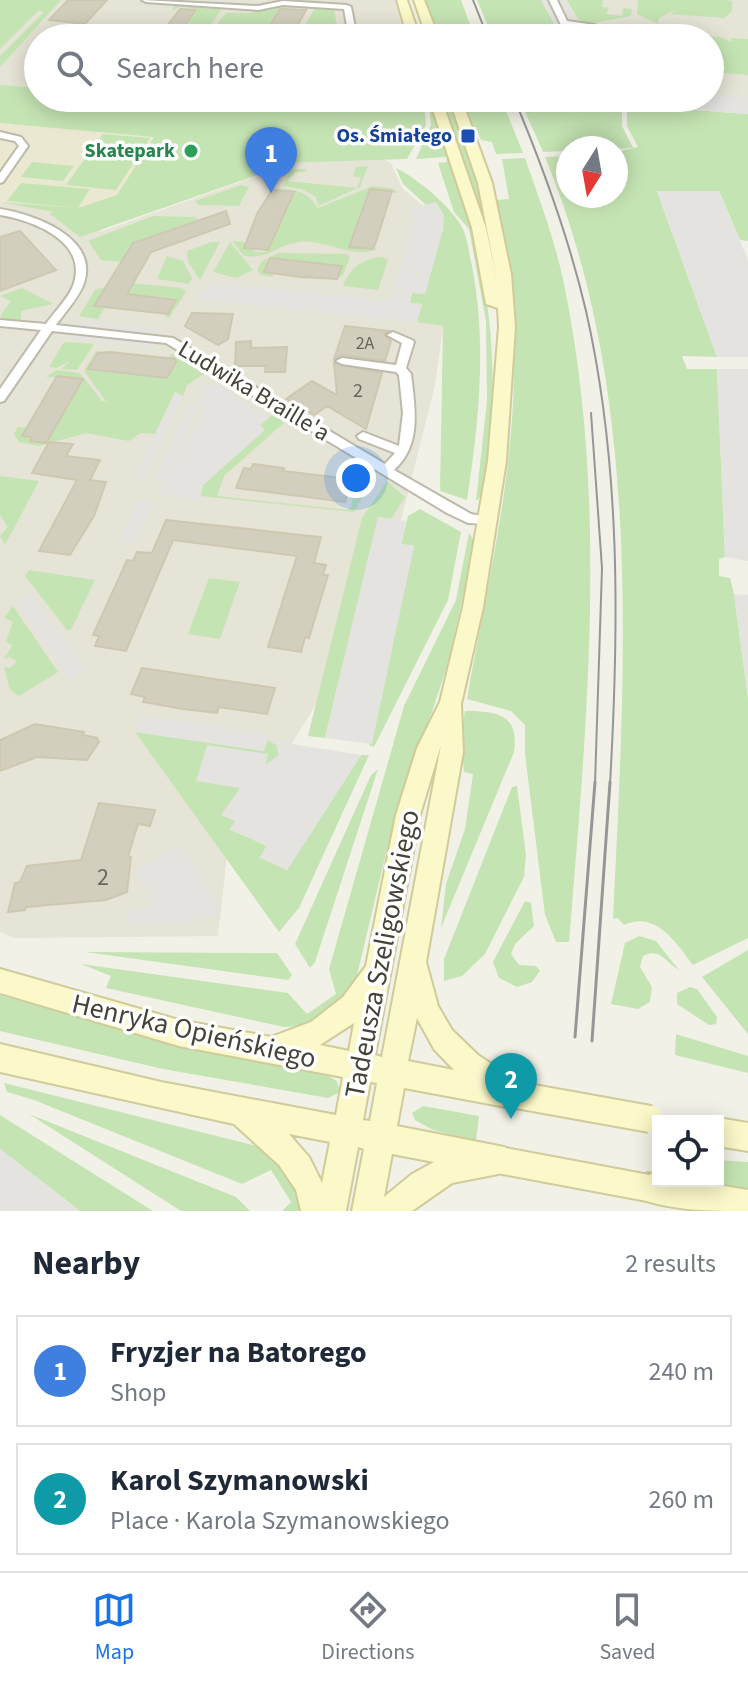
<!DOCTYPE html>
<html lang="en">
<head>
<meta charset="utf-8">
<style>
	:root { --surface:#fff; --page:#f2f2f3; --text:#1f2937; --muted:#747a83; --line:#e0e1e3; --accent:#1a73e8 }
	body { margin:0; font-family:"Source Sans 3",sans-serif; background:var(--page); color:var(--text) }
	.controls { position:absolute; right:24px; bottom:24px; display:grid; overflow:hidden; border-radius:0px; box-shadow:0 4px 20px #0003 }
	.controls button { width:72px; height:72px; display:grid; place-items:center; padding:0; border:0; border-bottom:2px solid var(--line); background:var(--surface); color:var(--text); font:40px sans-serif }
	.compass { position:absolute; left:556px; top:136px; width:72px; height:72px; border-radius:50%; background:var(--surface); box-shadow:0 4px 20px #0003; rotate:191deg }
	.you { position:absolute; left:356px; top:478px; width:28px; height:28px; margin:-20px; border:6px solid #fff; border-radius:50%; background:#1a73e8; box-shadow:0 0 0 12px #1a73e833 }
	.badge { display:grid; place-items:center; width:52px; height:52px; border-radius:50%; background:var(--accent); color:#fff; font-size:26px; font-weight:700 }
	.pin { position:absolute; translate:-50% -66px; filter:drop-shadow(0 2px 4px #0008) }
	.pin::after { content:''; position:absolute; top:42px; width:28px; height:24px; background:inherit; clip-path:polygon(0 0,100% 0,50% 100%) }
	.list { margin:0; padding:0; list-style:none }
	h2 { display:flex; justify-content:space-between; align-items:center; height:104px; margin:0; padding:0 32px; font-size:34px }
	h2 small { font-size:26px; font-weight:400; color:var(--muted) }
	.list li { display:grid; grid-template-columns:52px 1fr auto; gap:24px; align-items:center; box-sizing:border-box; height:112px; margin:0 16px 16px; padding:0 16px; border:2px solid var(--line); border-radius:0px }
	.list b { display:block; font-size:30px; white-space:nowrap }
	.list p { margin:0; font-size:26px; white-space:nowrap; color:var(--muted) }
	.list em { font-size:26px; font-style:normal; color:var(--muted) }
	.icon { flex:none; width:44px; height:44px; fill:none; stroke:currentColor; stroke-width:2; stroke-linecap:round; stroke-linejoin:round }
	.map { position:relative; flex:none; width:748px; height:1211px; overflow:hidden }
	.search { position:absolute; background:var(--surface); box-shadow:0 4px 20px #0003; left:24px; right:24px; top:24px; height:88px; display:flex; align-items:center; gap:20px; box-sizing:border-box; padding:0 28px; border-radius:44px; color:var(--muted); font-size:30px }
	.sheet { height:360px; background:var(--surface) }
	nav { display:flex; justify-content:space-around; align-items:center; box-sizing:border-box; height:112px; border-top:2px solid var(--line); background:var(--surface); font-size:22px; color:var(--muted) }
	nav a { display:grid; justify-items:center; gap:4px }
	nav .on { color:var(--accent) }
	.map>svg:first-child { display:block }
	.residential { fill:#e6e4d6 }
	.education { fill:#ebe8d2 }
	.green { fill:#c5e4b3 }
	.parking { fill:#e4e3df }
	.building { fill:#d3cfbe; stroke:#cec8b1; stroke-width:2 }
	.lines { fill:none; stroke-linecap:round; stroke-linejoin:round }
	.street-casing { stroke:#bdbaab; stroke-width:4 }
	.secondary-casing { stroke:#cfcb9a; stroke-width:4 }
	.street { fill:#fff; fill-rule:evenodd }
	.secondary { fill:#fbf8c9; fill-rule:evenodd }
	.tram-far1 { stroke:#969696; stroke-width:2 }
	.tram { stroke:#969696; stroke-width:3 }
	.secondary-bridge-casing { stroke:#cfcb9a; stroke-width:30; stroke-linecap:butt }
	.secondary-bridge { stroke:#fbf8c9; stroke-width:26 }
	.transit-dot { fill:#1a4fb4; stroke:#fff; stroke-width:3 }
	.leisure-dot { fill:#2e9e5b; stroke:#fff; stroke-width:3 }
	.labels { text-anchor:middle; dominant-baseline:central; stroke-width:7; stroke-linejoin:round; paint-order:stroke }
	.far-number-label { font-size:18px; fill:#686559 }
	.far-transit-label { font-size:20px; font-weight:bold; fill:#164399; stroke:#fff; text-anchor:end }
	.far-leisure-label { font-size:20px; font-weight:bold; fill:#27864d; stroke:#fff; text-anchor:end }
	.number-label { font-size:20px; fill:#686559 }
	.street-label { font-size:24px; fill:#454237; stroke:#fff }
	.near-number-label { font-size:24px; fill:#686559 }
	.near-street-label { font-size:28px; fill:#454237; stroke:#fff }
</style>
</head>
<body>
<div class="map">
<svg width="748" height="1211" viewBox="0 0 748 1211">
	<rect width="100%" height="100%" fill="#f2f1e7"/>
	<path class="residential" d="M0 0H395L407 38H38V89L0 86Z
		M526 0H748V113L601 102 598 98H710V38H554Z
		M0 118 163 131 100 232 282 167V163L380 157 391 163 402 188 426 208 444 320 435 385 381 600 228 846 218 936 14 938 0 932Z"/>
	<path class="education" d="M0 122 158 135 117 195 74 209 0 202Z"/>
	<path class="green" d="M0 0H61L0 67V56L44 12 38 11 0 49Z
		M424 0H461L475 38H438Z
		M477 0H541L557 29H563L546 30 550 38H493Z
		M567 0H603L602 7 609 8 606 14 622 16 623 8 632 9 631 16 582 25Z
		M638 0H725L732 1V11L724 18 670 14 678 8 659 18 658 24 637 14Z
		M175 5 219 9 221 10 202 38H178L198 9 180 7 171 11Z
		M285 6 300 10 280 9 259 38H206L226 13H251Z
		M315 8 334 9 339 38H298Z
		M675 34 721 37 732 42 731 38 748 39V75L710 72V38H663Z
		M0 85 38 88V98H154L306 111C331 111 344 103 367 99 384 96 407 101 424 103L426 125 407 159 283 163V166L80 237 50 214 53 212 0 202 76 208 7 201 21 183 90 189 78 208 117 195 154 137 0 123Z
		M461 98H501L523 153 496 154 492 142 481 140 476 127H471Z
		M519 98H605L622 104V126L633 148 543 152Z
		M448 104 452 106 478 173 491 245 443 106Z
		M429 105 435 108C476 233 501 310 490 444 489 460 490 491 476 501L487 401 486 321 469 229 454 212 438 163 447 162 446 157 416 159 431 125Z
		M627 105 748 114V241L740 240 719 191H657L717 357 682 356 687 369H717L725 557 719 559V576L730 578 734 594 748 698V938L693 965C676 943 656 910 624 925L618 918 613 919C625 666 644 396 545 157L568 156V196H616V152L638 147 627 126Z
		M103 134 150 138 116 190 66 185Z
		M525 158C539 198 554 238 563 279 609 498 587 721 569 942H556L545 915 525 754V725L511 711 467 699C486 589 519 458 513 347 510 298 501 249 495 200L509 199 502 159Z
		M32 162 74 166 63 181 21 177Z
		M368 166 360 187 318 206 316 197 302 189 283 186 291 169H307L305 172H296L287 181 357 188 361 178 353 176 356 167Z
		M396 168C417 178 452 207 463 229 468 240 469 255 472 266 487 344 479 421 467 500L440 491 443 326 417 322 422 304 410 303 412 293H425L444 216 436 202 426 205 403 184Z
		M241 185 249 187 239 206 198 205 195 201Z
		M373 186 391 188 399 193 370 190 349 246 378 249C351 260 325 238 298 242 275 246 270 259 244 256L232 241 247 242 255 252H266L294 192 273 188C295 189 307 191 318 208Z
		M153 216 195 217 211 230 198 221C169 230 137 236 121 262L101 260 88 241Z
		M211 242H220L200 280 188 262 187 251Z
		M230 242 253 270 236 278 213 272Z
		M278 253 347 254 350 257 343 275 337 279 341 266 270 258 273 277 261 275 257 270 262 261Z
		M167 256 183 261 192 278 189 284 157 279Z
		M382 257 388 260 378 290 343 286C349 269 363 258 382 257Z
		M122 282 182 288 186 292 169 318 165 317 175 299 103 292 95 306 105 307 98 319 79 316 95 290Z
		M22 288 53 304 21 311V321L3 320 0 316 11 301 0 296Z
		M64 342 94 344 77 370 61 369 70 361 56 368 49 367Z
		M96 351H99L89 370 167 378 175 363 165 361 172 354 204 374 187 385 183 396 175 392 155 434 141 433 129 441 86 433 39 446 19 442 14 434 18 427 26 428 22 435 32 437 30 441 49 438 83 379 46 377 56 370 80 373 102 401H106L84 371Z
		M274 414 286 421 224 476 217 496 347 510 351 507 360 467 375 475 354 512 201 496 203 485 264 430 259 425Z
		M0 476 39 481 5 545 0 536 8 527 0 515Z
		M387 481 405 497 391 519 378 517 325 738 308 736 362 518Z
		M420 509 461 532 448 600 374 747 369 745 414 546 401 544 408 516Z
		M469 533 475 542 448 663 386 853 354 988C340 1014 313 1026 284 1027L106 988 111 976 81 964 288 993 307 1014 336 994 329 969 404 706 456 600Z
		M29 570 95 580 71 630H67L25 576Z
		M209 578 240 582 220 639 188 634Z
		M13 606 58 672 19 696 10 690 4 667 10 668 17 661 9 657 4 659 12 646 6 641 13 622 4 618Z
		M465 711C499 711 519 715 514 752L441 928 446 884 465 829 473 774 464 772 461 736Z
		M135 732 264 751 268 740 276 745 279 755 264 766 268 755 253 778 258 783 256 790 230 829 267 846 260 857 287 870 361 755H369L299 908 279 932Z
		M378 769 315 962 310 968 295 944 371 775Z
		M517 786 526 855 524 877 485 954 462 976 444 981V959L512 787Z
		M525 901 531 903 534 926 515 944 511 954 519 965 536 966 540 971 532 982 517 987 499 978 493 962Z
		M639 936 656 941 679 970C666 963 660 947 643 956L640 967 652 987 650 1002 638 1009 611 1004 625 943Z
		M748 950V1034L702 977Z
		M85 952 277 953 292 975 288 980Z
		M690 987 697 989 717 1017 716 1024 709 1025 677 1004V993Z
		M0 995 161 1042 328 1076 337 1081 340 1092 328 1098 163 1069 0 1031Z
		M676 1034 748 1056V1073L675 1055Z
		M4 1083 269 1149 288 1168 305 1211H282L291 1202 271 1170 242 1184 34 1100 7 1092Z
		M423 1106 479 1116 476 1141 433 1130 415 1120 412 1113Z
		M29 1114 236 1197 250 1211H181Z
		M0 1115 153 1211H80L0 1149Z
		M718 1160 748 1162V1191L695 1181H718Z"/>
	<path class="parking" d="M541 0H564L576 22 564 29 606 31 610 38H550L546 30 557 29Z
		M710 94 748 97V114L627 105 628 101 642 103V98H710Z
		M154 98H288L331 102 326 111H306Z
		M657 191H719L748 260V357H717Z
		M436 202 444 217 443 230 425 294 412 293 410 303 422 304 417 322 198 300 207 282 390 300 414 224 411 209Z
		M77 320 161 329 151 348 67 338Z
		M717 369H748V561L725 557Z
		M216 383 268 419 260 425 265 430 203 485 192 487 202 488 200 500 157 495 165 481 155 478 189 403 199 406 174 465 205 407 199 403 203 391 199 389Z
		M175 392 183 396 143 481 135 476Z
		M138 500 154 502 135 544 119 542Z
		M378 517 406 521 401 544 414 546 372 744 325 738Z
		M734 594 748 595V697Z
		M33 595 87 671 70 679 39 638 15 601Z
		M141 715 268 734 264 751 135 732Z
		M268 740 361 755 287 870 260 858 267 845 230 830 235 821 221 815 240 788 196 781 207 745 268 754 265 766 279 755 277 745Z
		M180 844 222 911 197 921 128 925V911L148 908 153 897 135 870Z
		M0 1149 41 1181 80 1211H0Z"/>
	<path class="building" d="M68 0H107L85 24 49 20Z
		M180 9 196 10 176 38H158Z
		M280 9 306 10 291 37 262 38Z
		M370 189 392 191 376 242 373 249 349 247Z
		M272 190 294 192 268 250 244 248 257 214Z
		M226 211 230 224 151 252 127 294 176 300 168 314 94 306 133 243Z
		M20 231 56 270 0 291V237Z
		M270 258 342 266 337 279 300 277 264 272Z
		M192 313 233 314 228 339 218 345 185 326Z
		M345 326 389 331 384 334 391 341 385 361 342 355 334 359Z
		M251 341V348L287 347 285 372H265L266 366H235L236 342Z
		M110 352 175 359 176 362 167 378 88 369 98 353Z
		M334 363 382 373 366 429 327 406 314 415 286 399 312 381 337 395Z
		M57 376 83 379 46 443 30 441 32 437 22 436Z
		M49 442 73 444 66 456 100 460 90 480 106 482 94 516 70 555 39 551 77 480 32 473Z
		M253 464 284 468 283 471 351 479 345 502 236 488 244 468 251 469Z
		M166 520 321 537 314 563 326 565 323 575H328L309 638 305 637 301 652 268 647 297 556 173 540 126 651 95 646 99 636 93 635 127 560 133 561 137 552 152 553Z
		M142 668 275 688 267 714 219 707 217 713 183 709 143 702 145 697 131 694Z
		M35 724 84 732 83 735 97 738 99 742 87 760 37 757 0 771V740Z
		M99 803 155 810 150 826 138 824 128 856 131 857 127 892 106 900 26 907 25 910 8 912 15 883 20 882 27 866 81 860Z"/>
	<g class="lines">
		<defs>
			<path id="street" d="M142 0 258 6 283 1 347 5 351 7 357 38H349L344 9 283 5 258 10 146 2Z
				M549 0H557L567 21 595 25 603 38H595L589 29 561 25Z
				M394 98C414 98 442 94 460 102L456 105 398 101Z
				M0 132 21 137 28 146 3 182 0 183V173L19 146 15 141 0 138Z
				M0 209C33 214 99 237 84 283 80 296 64 314 56 325L173 338 385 464 395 453 359 439 357 436 363 432 399 446 403 413 399 375 396 372 342 364 336 361 342 358 396 365 402 343 387 335 393 332 412 340 414 342 406 368 411 374C415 408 422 445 394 470L471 514 493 518 495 521 493 524 468 523 447 513 166 343 52 331 4 401 0 402V389L41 330 0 326V320L46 324C54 312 70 297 74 283 87 240 31 220 0 215Z"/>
			<path id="secondary" d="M397 0H407L420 38H408Z
				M414 0H424L439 38H427Z
				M429 98H441L486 228 497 281 478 183 449 98H461L492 183 511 274 515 327 506 461 483 607 461 704 463 752 426 962 438 1006 452 1030 478 1055 521 1084 525 1094 521 1104 511 1108 404 1088 397 1126 504 1147 514 1151 518 1161 514 1171 452 1183 412 1211H352L364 1149 358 1147 346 1211H301L296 1190 279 1165 234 1124 0 1072V1044L161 1082 336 1115 343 1077 179 1046 0 993V969L179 1020 271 1037 311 1022 343 997 366 966 396 815 417 748 440 702 463 607 488 461 499 327 498 308 486 304 472 228ZM441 745 382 1057 375 1055 420 815ZM417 1018 434 1049 454 1070 408 1061ZM354 1023 349 1051 320 1045ZM370 1082 377 1083 370 1121 363 1120ZM289 1134 330 1142 322 1183 309 1157ZM392 1154 434 1162 412 1174 384 1197Z
				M718 1118 748 1123V1151L718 1146V1121H710Z
				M648 1173 658 1175V1181H693L748 1190V1211C711 1211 672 1211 638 1198L633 1188 638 1178Z"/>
		</defs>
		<use href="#street" class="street-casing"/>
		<use href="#secondary" class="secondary-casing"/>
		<use href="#street" class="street"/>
		<use href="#secondary" class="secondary"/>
		<path class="tram-far1" d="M473 0 488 38
			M514 98C543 167 569 238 586 311 621 465 619 627 610 784
			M591 413 602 568 595 784"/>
		<path class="tram" d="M575 1037 595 782
			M592 1041 610 782"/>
		<defs>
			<path id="secondary-bridge" d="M511 1094 650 1119
				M504 1161 648 1188"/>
		</defs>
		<use href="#secondary-bridge" class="secondary-bridge-casing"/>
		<use href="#secondary-bridge" class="secondary-bridge"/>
	</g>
	<rect class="transit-dot" x="460" y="128" width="16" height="16" rx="4"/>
	<circle class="leisure-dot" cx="191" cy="151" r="8"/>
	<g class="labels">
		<g class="far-number-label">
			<text x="365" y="343">2A</text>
		</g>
		<g class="far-transit-label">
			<text x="452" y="136">Os. Śmiałego</text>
		</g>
		<g class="far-leisure-label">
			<text x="175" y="151">Skatepark</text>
		</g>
		<g class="number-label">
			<text x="358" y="391">2</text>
		</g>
		<g class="street-label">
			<text transform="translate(254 391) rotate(31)">Ludwika Braille'a</text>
		</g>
		<g class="near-number-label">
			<text x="103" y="877">2</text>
		</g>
		<g class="near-street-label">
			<text transform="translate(382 954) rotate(-79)">Tadeusza Szeligowskiego</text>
			<text transform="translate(194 1031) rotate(13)">Henryka Opieńskiego</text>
		</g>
	</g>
</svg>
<div class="controls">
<button><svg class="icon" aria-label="locate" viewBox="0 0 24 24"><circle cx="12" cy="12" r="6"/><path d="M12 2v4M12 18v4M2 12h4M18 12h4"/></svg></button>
</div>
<svg class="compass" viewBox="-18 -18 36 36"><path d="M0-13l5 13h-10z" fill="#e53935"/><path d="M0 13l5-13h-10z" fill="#747a83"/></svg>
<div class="you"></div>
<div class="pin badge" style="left:271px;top:193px;background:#3f7fe0">1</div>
<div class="pin badge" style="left:511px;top:1119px;background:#0f9aa8">2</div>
<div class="search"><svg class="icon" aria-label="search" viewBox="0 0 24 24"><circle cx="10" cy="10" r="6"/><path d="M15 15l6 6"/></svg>Search here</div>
</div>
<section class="sheet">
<h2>Nearby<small>2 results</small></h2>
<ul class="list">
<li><span class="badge" style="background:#3f7fe0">1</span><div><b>Fryzjer na Batorego</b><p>Shop</p></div><em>240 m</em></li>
<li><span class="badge" style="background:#0f9aa8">2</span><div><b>Karol Szymanowski</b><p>Place · Karola Szymanowskiego</p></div><em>260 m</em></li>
</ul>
</section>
<nav>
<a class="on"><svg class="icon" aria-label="map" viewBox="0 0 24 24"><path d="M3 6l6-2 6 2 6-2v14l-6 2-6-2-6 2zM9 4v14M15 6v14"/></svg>Map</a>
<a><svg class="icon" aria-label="directions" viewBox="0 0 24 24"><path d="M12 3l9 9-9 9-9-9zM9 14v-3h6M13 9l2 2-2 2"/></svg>Directions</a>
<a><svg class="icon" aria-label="saved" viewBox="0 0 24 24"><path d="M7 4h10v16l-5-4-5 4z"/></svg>Saved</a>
</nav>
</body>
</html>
